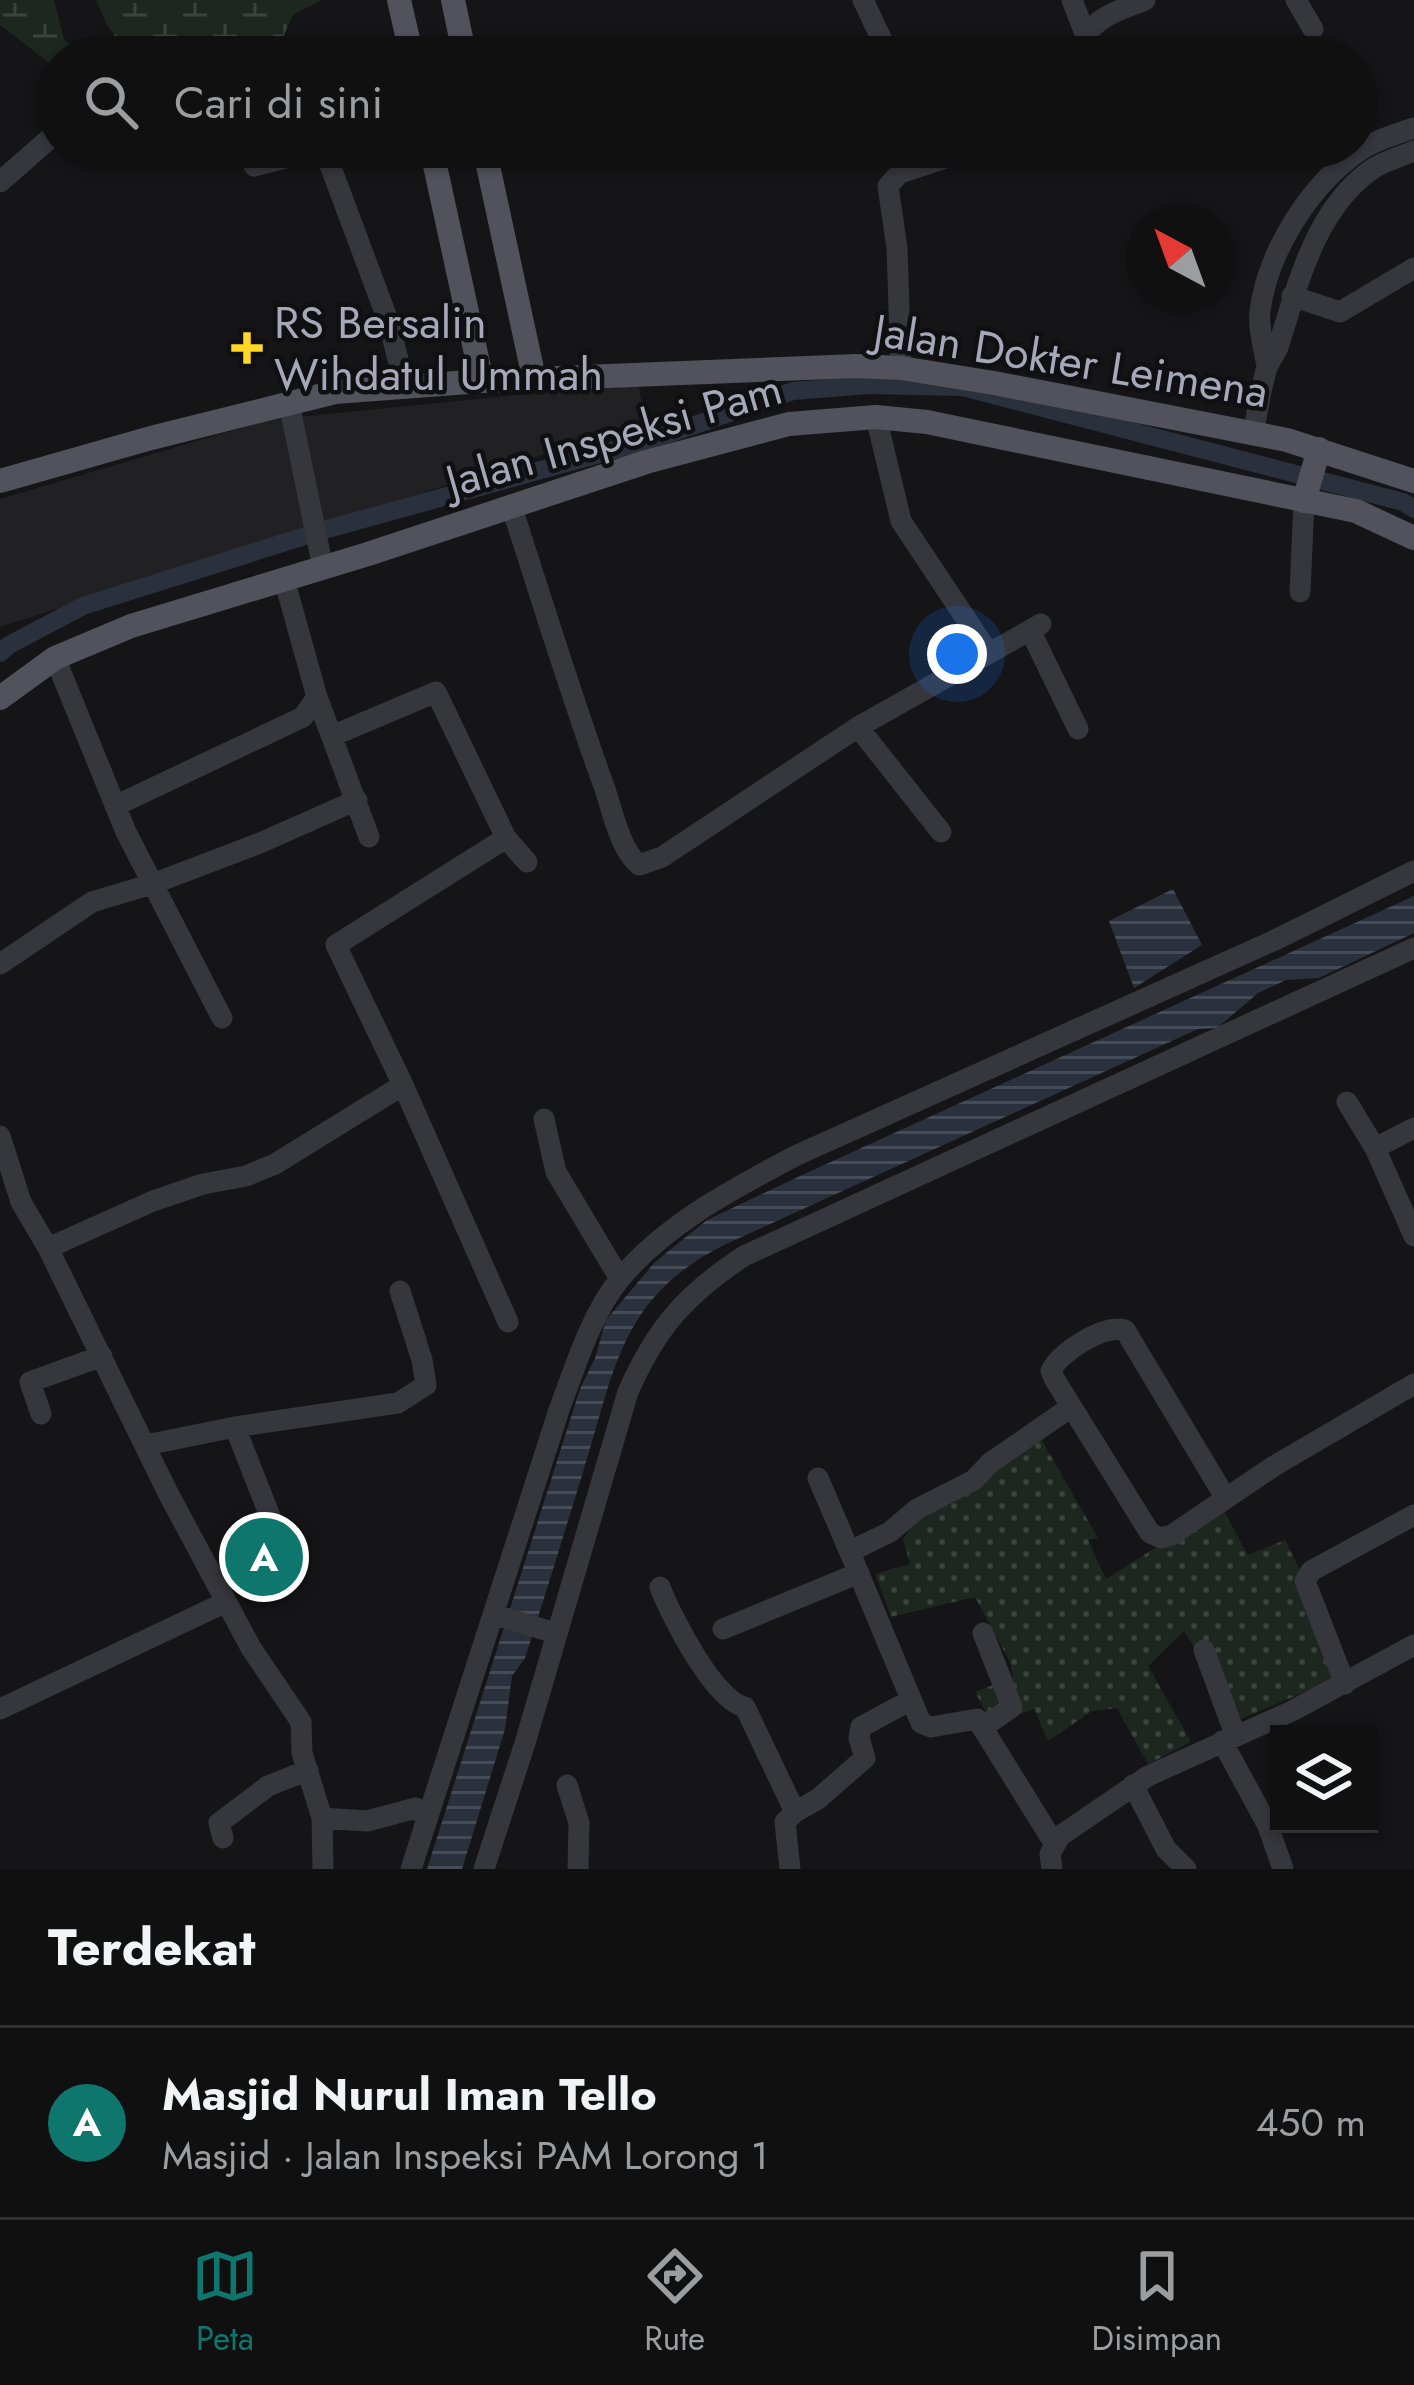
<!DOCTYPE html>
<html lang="id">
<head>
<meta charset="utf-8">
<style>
	:root { --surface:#101011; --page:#1e1e1f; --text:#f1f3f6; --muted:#9c9d9f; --line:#303031; --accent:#0f766e }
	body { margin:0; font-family:Jost,sans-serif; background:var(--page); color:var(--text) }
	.controls { position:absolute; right:36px; bottom:36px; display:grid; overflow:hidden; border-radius:0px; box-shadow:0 3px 9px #0004 }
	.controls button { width:108px; height:108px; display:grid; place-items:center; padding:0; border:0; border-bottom:3px solid var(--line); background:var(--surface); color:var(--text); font:60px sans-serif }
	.compass { position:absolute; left:1126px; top:204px; width:108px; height:108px; border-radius:50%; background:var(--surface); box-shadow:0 3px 9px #0004; rotate:319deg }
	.you { position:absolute; left:957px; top:654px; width:42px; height:42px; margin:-30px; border:9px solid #fff; border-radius:50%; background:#1a73e8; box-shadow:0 0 0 18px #1a73e833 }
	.badge { display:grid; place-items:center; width:78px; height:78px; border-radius:50%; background:var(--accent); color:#fff; font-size:39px; font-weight:700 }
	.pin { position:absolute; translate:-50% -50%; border:6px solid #fff; box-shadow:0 3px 12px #0006 }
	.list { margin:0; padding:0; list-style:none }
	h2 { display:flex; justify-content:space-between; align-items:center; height:156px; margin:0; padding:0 48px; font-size:51px }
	h2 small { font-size:39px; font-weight:400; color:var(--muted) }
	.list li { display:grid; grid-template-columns:78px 1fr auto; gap:36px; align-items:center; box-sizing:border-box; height:192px; padding:0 48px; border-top:3px solid var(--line) }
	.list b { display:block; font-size:45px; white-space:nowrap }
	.list p { margin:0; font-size:39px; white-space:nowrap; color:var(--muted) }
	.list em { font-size:39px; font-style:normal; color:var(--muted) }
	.icon { flex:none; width:66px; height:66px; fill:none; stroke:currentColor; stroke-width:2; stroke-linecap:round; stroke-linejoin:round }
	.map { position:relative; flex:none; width:1414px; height:1869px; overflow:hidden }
	.search { position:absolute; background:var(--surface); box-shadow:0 3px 9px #0004; left:36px; right:36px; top:36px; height:132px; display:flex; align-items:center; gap:30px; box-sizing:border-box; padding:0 42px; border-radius:66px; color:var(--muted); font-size:45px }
	.sheet { height:348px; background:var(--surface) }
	nav { display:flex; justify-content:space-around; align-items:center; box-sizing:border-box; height:168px; border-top:3px solid var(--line); background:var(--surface); font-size:33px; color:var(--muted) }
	nav a { display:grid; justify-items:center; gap:6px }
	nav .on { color:var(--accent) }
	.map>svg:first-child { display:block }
	.built { fill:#212124 }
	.grass { fill:url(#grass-dots) }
	.wetland { fill:url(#wetland-marsh) }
	.water { fill:url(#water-rules) }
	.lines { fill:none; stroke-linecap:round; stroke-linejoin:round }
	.canal { stroke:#2a313d; stroke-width:18 }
	.minor { stroke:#36363d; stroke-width:21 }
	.major { stroke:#51525c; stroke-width:24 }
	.poi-dot { fill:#ffd725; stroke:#101012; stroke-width:4.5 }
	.labels { text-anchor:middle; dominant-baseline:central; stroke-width:9; stroke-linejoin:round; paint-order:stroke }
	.poi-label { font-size:45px; fill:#a5a8b9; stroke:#101012; text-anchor:start }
	.street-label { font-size:45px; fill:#a5a8b9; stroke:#101012 }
</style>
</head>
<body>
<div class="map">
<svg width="1414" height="1869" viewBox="0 0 1414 1869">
	<defs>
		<pattern id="grass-dots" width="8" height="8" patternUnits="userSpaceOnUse" patternTransform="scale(3)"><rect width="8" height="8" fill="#1d261f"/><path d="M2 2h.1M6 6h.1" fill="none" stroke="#3b433d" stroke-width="1.8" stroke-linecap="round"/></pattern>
		<pattern id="wetland-marsh" width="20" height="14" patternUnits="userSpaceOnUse" patternTransform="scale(3)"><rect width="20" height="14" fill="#1d261f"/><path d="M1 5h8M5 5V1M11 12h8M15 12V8" fill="none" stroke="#3b433d"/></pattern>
		<pattern id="water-rules" width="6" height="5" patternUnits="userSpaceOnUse" patternTransform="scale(3)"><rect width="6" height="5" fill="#2a313d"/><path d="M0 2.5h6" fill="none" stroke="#464c57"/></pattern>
	</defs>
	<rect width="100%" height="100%" fill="#151517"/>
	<path class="built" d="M638 383 646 422 0 627V499L268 420Z"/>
	<path class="grass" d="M1040 1437 1098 1538 1088 1540 1106 1579 1221 1506 1248 1555 1285 1540 1351 1672 1239 1720 1184 1631 1148 1666 1191 1742 1148 1764 1117 1708 1092 1711 1048 1741 1034 1709 992 1724 975 1692 1013 1677 1010 1662 975 1597 891 1617 875 1574 910 1564 903 1539 918 1517Z"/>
	<path class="wetland" d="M0 0H54L64 39 83 57H57V69L0 25Z
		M96 0H321L293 15 274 57H130L107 25Z"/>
	<path class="water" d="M1173 889 1202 945 1134 988 1109 921Z
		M1414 896V933L1319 978 1286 980 1258 993 1217 1028 1198 1029 724 1245C619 1298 615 1371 583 1472 564 1534 545 1596 525 1658L512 1676 505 1729 462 1869H427L580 1389 595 1358 606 1320 655 1262 707 1220 800 1176Z"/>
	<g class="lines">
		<path class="canal" d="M0 653 9 645 83 606 324 530 657 438 793 391 869 385 963 387 1403 502 1414 509"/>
		<path class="minor" d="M863 0 890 57
			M1072 0 1086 36
			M1296 0 1313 29
			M1091 57 1086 36C1098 15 1124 9 1145 0
			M324 149 389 323 405 388
			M254 166 329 147
			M0 182 57 132
			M1292 296 1340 312 1414 268
			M1267 366C1264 349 1258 328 1260 311 1268 250 1311 183 1362 149 1378 139 1397 134 1414 128
			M901 368 897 248 888 186 900 173 979 147
			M289 403 323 568
			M876 417 901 521 988 652
			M1253 435C1257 414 1260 392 1266 371 1268 362 1275 355 1278 347 1298 285 1314 211 1371 170 1384 161 1400 157 1414 151
			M511 505C542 600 571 696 605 789 613 813 620 849 639 865L662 857 858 727 1041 624
			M1300 592 1304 501
			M1030 630 1078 729
			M55 658 126 832 222 1018
			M317 697 369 837
			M858 727 941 832
			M332 736 436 692 506 838 527 862
			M115 806 303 717 317 697 284 579
			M506 838 336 945 403 1085 508 1322
			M0 964 92 902 155 883 260 843 357 800
			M1347 1102 1375 1148 1414 1236
			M544 1119 556 1172 620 1279
			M0 1136 21 1202 48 1248 168 1493 251 1648 301 1722 302 1753 322 1818 367 1821 416 1808 427 1818
			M1375 1148 1414 1128
			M48 1248 153 1201 203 1184 246 1176 275 1164 403 1085
			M41 1414 30 1382 102 1356
			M235 1427 288 1562
			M146 1445 235 1427 398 1403 426 1385 422 1360 400 1291
			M818 1478 851 1555
			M1225 1497 1125 1330C1105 1324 1059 1352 1051 1371L1055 1380 1150 1533 1161 1538 1172 1535 1274 1466 1414 1384
			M660 1587C671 1616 715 1702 745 1707L795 1812 785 1822 790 1869
			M496 1615 555 1633
			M723 1629 859 1573
			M1204 1650 1235 1734
			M1345 1684 1305 1581 1311 1571 1414 1515
			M0 1709 226 1602
			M983 1727 1012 1707 983 1633
			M1222 1741 1268 1826 1283 1869
			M567 1785 579 1823 578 1869
			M1133 1785 1166 1849 1186 1869
			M795 1812 818 1799 865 1758 859 1738 861 1727 909 1701
			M322 1818 323 1869
			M223 1838 219 1823 268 1786 308 1770
			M1054 1843 977 1719 931 1727 921 1723 851 1555 857 1548 890 1532 917 1509 974 1480 990 1463 1071 1407
			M411 1869 560 1407C576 1365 591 1315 619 1280 665 1224 733 1189 795 1156L1275 940 1414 871
			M484 1869 525 1743 628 1392C656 1328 686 1294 744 1256L1414 948
			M1052 1869 1050 1854 1060 1836 1148 1776 1292 1711 1414 1645"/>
		<path class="major" d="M399 0 412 57
			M453 0 465 57
			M431 147 482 381
			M484 147 534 378
			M0 481 151 438 335 392 482 381 856 366 901 368 994 383 1287 440 1414 481
			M1304 501 1319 449
			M0 698 55 658 131 626 368 554 646 462 789 424 876 417 927 422 1356 511 1414 538"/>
	</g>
	<path class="poi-dot" d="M241 330h12v12h12v12h-12v12h-12v-12h-12v-12h12z"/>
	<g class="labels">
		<g class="poi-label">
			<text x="274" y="322">RS Bersalin<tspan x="274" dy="52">Wihdatul Ummah</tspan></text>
		</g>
		<g class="street-label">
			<text transform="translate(1071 361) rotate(9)">Jalan Dokter Leimena</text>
			<text transform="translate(614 435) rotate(-16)">Jalan Inspeksi Pam</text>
		</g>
	</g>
</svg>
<div class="controls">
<button><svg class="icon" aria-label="layers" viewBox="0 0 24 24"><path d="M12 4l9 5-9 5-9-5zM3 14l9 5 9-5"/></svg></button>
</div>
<svg class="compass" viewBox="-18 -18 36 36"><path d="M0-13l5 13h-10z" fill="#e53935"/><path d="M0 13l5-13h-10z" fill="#9c9d9f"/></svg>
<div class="you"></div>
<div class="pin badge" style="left:264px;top:1557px">A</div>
<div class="search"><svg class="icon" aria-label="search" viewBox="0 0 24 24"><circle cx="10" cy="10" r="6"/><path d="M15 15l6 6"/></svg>Cari di sini</div>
</div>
<section class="sheet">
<h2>Terdekat<small></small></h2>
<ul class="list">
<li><span class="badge">A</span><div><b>Masjid Nurul Iman Tello</b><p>Masjid · Jalan Inspeksi PAM Lorong 1</p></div><em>450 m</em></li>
</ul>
</section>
<nav>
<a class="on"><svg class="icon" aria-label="map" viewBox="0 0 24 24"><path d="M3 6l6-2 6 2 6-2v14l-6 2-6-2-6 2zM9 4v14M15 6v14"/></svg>Peta</a>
<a><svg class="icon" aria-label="directions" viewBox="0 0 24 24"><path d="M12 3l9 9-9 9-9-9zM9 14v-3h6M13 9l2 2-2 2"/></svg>Rute</a>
<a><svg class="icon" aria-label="saved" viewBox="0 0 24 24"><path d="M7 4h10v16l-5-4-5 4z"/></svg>Disimpan</a>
</nav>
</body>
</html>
